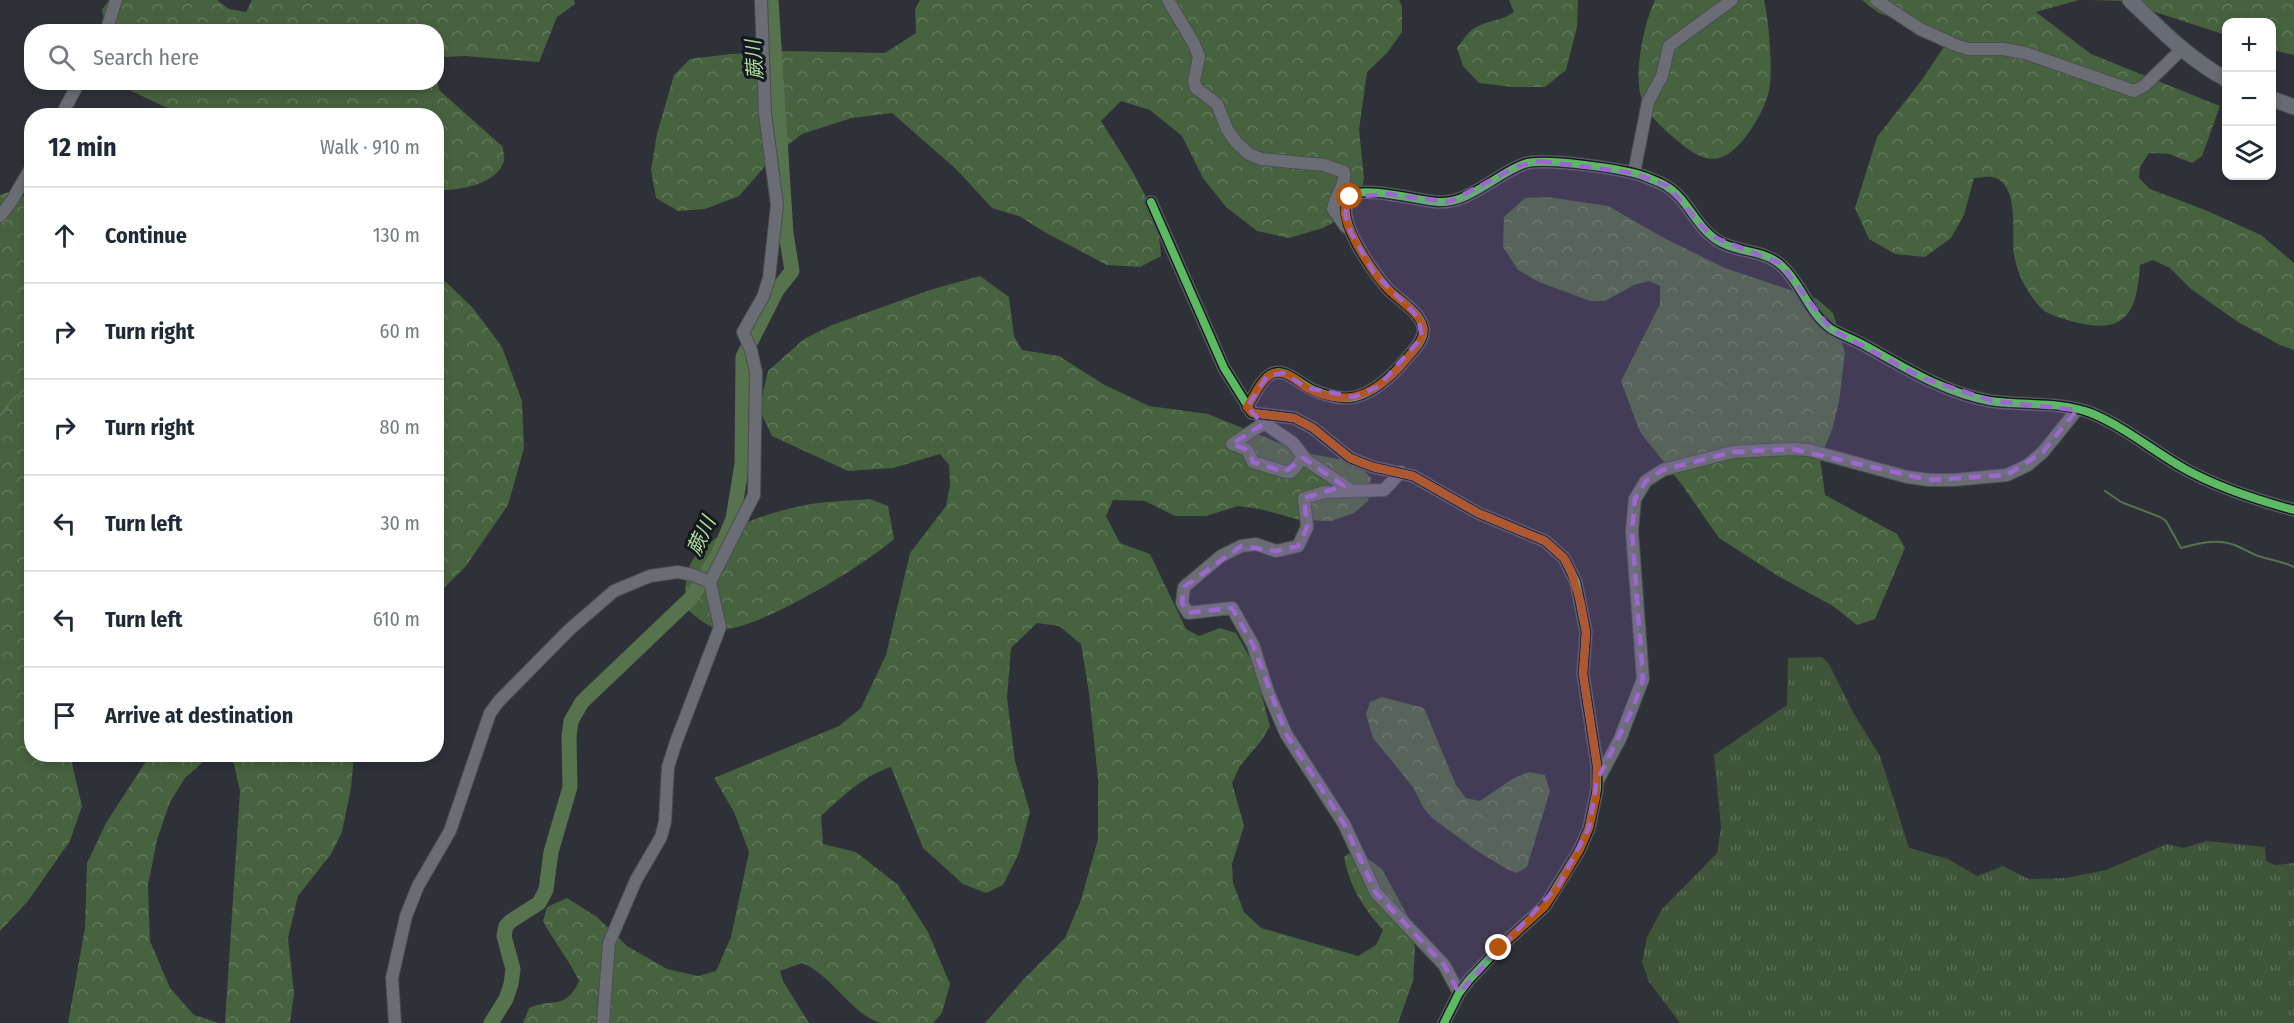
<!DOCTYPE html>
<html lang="en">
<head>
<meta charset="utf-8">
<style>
	:root { --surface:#fff; --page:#f2f2f3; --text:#1f2937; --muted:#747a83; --line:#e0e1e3 }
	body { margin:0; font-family:"Fira Sans Condensed","Noto Sans JP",sans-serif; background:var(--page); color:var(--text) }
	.controls { position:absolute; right:18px; top:18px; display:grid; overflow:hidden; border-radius:12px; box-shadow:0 3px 9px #0003 }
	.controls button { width:54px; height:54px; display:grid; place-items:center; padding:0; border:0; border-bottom:2px solid var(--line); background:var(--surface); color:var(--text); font:30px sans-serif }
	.stop { position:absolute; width:18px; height:18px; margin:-14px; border:4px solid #b45309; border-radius:50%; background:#fff }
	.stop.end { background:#b45309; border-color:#fff; box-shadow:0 2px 6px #0008 }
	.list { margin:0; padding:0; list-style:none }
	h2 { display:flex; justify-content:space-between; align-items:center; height:78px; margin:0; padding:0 24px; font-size:26px }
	h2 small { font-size:20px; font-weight:400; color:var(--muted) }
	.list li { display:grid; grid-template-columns:39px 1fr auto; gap:18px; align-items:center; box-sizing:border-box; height:96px; padding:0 24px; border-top:2px solid var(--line) }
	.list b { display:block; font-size:22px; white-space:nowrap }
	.list em { font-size:20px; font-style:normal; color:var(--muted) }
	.icon { flex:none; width:33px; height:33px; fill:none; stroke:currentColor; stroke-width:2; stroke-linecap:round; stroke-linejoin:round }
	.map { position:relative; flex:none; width:2294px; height:1023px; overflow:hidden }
	.search { position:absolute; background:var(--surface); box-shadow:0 3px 9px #0003; left:24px; top:24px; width:420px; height:66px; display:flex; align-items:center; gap:15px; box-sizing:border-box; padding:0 21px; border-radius:24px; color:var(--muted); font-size:22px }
	.panel { position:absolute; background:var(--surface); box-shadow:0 3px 9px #0003; left:24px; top:108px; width:420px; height:654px; border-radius:24px }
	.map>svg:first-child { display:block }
	.grass { fill:url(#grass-tufts) }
	.forest { fill:url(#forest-crowns) }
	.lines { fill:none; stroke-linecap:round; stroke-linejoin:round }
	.stream { stroke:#57734d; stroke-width:2 }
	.river { stroke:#57734d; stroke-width:15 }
	.minor-casing { stroke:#4b4d53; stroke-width:14 }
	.major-casing { stroke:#4b4d53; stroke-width:17 }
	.minor { stroke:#6a6d73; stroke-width:12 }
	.major { stroke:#676c74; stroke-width:15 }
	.cycleway-casing { stroke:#15181e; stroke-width:11 }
	.cycleway { stroke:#5cba63; stroke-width:8 }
	.route { stroke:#b45309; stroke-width:8 }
	.marked { fill:#9d67d0; fill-opacity:0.2; stroke:#9d67d0; stroke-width:4.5; stroke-dasharray:12 8; stroke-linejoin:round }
	.labels { text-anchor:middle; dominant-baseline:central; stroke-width:6; stroke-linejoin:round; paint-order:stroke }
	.water-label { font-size:20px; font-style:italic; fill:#aedf9b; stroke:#15181e }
</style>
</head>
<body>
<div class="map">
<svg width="2294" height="1023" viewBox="0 0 2294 1023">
	<defs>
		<pattern id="grass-tufts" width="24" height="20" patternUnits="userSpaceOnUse" patternTransform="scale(1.5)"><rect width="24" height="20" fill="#3f5439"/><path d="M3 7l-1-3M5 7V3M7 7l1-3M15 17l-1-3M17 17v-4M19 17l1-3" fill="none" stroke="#5b6d56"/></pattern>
		<pattern id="forest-crowns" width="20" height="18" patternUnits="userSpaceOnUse" patternTransform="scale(1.5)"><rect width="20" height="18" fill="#47623e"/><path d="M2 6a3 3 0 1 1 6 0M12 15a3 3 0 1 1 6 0" fill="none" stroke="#62795b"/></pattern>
	</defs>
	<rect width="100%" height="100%" fill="#2e3138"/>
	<path class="grass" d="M1822 657 1829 664 1854 714 1880 756 1909 848 1948 859 1977 876 2003 866 2029 879 2066 878 2106 870 2167 844 2183 848 2207 841 2265 847 2266 861 2275 865 2294 863V1023H1680L1649 982 1642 962 1647 937 1662 909 1717 853 1721 828 1714 755 1787 705 1788 658Z"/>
	<path class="forest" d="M109 0H217L229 9 246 12 252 0H574L575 4 557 17 539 62 465 56 444 57 437 69 436 32 106 31 102 10Z
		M920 0H1399L1402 6V32L1387 53 1367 72 1359 130 1364 178 1361 195 1347 215 1323 228 1289 238 1257 231 1226 207 1203 178 1182 136 1150 110 1121 101 1101 121C1126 162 1160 206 1161 256L1140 267 1107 265 1048 234 1019 216 992 208 956 169 892 113 852 118 802 134 775 155 739 196 705 209 678 211 656 198 651 170 657 134 674 75 690 59 730 54 788 51 885 53 916 33 915 9Z
		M1509 0H1578L1577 27 1566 70 1545 87H1513L1479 83 1463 66 1457 48C1462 42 1467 33 1473 29 1487 20 1502 21 1514 12Z
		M1655 0H1764C1769 21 1774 76 1768 95 1762 115 1741 152 1719 158 1704 162 1690 151 1679 142 1664 130 1652 119 1643 102 1632 79 1644 22 1655 0Z
		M1862 0H2079L2036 12 2091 54 2220 106 2202 156 2192 163 2169 154 2149 153 2140 167 2139 178 2150 189 2205 210 2261 235 2294 263V350L2280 345 2238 322 2191 289 2170 268 2153 260 2140 265C2137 313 2126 335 2074 322 2064 319 2048 315 2041 308 2029 295 2019 278 2015 260 2010 240 2022 183 1992 177 1987 176 1979 178 1974 178L1964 215 1951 238 1925 257 1895 254 1869 239 1855 208 1877 137 1921 81 1947 42 1913 25 1879 13Z
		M2089 0H2294V55L2272 50V22H2226V35L2121 1Z
		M437 79 439 90 503 147C503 151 505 158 504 161 497 185 457 191 437 190L436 116 182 115 121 86 120 83 436 82Z
		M9 192 24 196 32 207V754L70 755 82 806 70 841 28 901 0 931V195Z
		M1548 197 1608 206 1664 238 1725 268 1817 299 1833 313 1845 353 1839 402 1832 430 1820 458 1825 495 1897 534 1905 548 1875 619 1857 625 1833 606 1778 576 1719 538 1682 485 1640 432 1621 381 1660 304V286L1649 281 1634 285 1605 301H1590L1539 282 1518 270 1503 247 1504 217 1525 198Z
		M980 276 1009 297 1014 336 1022 350 1059 356 1103 384 1149 406 1208 414 1304 453 1356 462 1371 478 1368 501 1354 513 1331 521 1300 520 1260 509 1238 506 1206 516H1175L1145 501 1113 500 1106 516 1120 543 1150 554 1186 629 1199 636 1220 628 1236 633 1253 663 1270 726 1261 741 1240 766 1232 783 1244 826 1232 864 1233 883 1244 912 1261 928 1358 956 1376 945 1383 930C1363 907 1350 888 1344 857L1355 849 1382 869 1407 915 1415 948 1413 981 1398 1023H985L1023 980 1065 938 1081 900 1098 839V779L1089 693 1081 644 1059 626 1037 623 1011 648 1007 698 1015 761 1030 812 1019 853 1003 885 986 893 963 884 923 848 891 767C863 776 842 797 821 816L823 844 856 852 898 885 928 932 950 984 942 1013 933 1023C918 1023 894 1023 881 1023 853 1016 831 974 802 963L780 971 783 981 809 1023H523L529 1008C554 997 565 1011 579 981 569 960 554 942 543 921L547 907 567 898 597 917 627 946 667 969 698 976 716 971 731 937 749 852 734 812 714 778 839 726 861 708 886 655 910 553 946 506 950 485 949 465 940 454 893 468 848 471 772 436 759 409 768 371 804 339 832 325 933 289Z
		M437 281 446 282 473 308 502 347 522 401 524 448 508 505 466 566 437 595Z
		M870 499 888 506 894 539C865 565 763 627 725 629 710 630 696 617 686 608 685 593 684 571 694 558 715 530 767 513 801 506 823 501 847 501 870 499Z
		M1382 697 1424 708 1456 785 1466 798 1480 801 1512 779 1529 772 1545 775 1550 791 1527 867 1517 873 1505 868 1477 851 1432 818 1423 807 1413 787 1373 738 1366 714 1370 702Z
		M150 755H211L185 778 170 802 157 840 148 885 150 941 170 988 194 1015 219 1023H68L85 928 87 863 106 823Z
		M225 755H354L351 788 342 832 331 854 298 896 288 938 294 993 290 1023H225L240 791 234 764Z"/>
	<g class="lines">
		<path class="stream" d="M0 416 12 400 25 389 32 376
			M2105 491 2121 502 2160 517 2166 521 2181 548C2200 543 2218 538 2237 546 2244 549 2250 553 2258 556 2271 560 2282 561 2294 567"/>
		<path class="river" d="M491 1023 506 999 511 984 513 969 504 936 506 926 511 921 539 903 546 890 551 852 570 787 569 737 571 721 582 702 691 598 718 555 733 519 742 464 743 357 777 290 792 271 786 233 771 0"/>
		<defs>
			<path id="minor" d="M1168 0 1194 44 1199 57 1194 81 1196 88 1217 104 1227 129 1236 142 1249 154 1261 159 1324 165 1344 172C1346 186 1335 195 1333 209L1346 227
				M1876 0 1920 29 1958 46 1969 49H2003L2025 53 2134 91 2144 86 2181 50
				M106 32 116 0
				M61 116 79 82
				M1634 173 1648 102 1662 76 1669 46 1732 0
				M1151 202 1224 368 1252 413 1294 418 1313 428 1350 458 1373 467 1413 476 1478 513 1545 541 1564 558 1576 582 1586 632 1583 674 1597 765V789L1589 828 1580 849 1545 906 1499 948 1469 980 1459 993 1444 1023
				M0 216 11 202 32 166
				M1247 407C1253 398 1259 384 1267 377 1282 363 1299 384 1313 390 1325 395 1341 400 1355 397 1376 392 1393 375 1407 358 1413 351 1426 339 1423 327 1420 312 1399 300 1389 290 1375 275 1329 213 1352 195 1364 186 1421 201 1438 202 1469 204 1496 174 1524 164 1542 157 1627 169 1646 177 1653 180 1660 182 1666 186 1689 199 1696 230 1722 243 1741 253 1765 250 1782 266 1801 283 1809 314 1831 329 1841 335 1853 339 1864 345 1904 367 1944 393 1990 401 2023 406 2059 401 2091 413 2125 427 2153 451 2185 469 2219 488 2257 500 2294 510
				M1261 415 1264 423 1293 443 1306 460 1352 491 1324 492 1304 498 1307 527 1298 546 1276 551 1256 544 1241 546 1221 556 1184 587 1182 603 1188 613 1232 608 1253 645 1268 692 1286 734 1344 824 1376 893 1444 965 1459 993
				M1264 423 1232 444 1247 450 1253 462 1285 472H1291L1304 457
				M1352 491 1384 490 1401 472
				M1598 780 1620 739 1643 679 1632 531 1635 499 1646 481 1663 470 1733 452 1792 449 1808 450 1907 477 1929 480H1954L2007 475 2028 465 2043 452 2077 410
				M395 1023 392 978 406 916 418 886 450 831 490 713 499 701 569 630 614 591 650 576 678 572 693 575 710 582
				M603 1023 609 943 636 880 661 837 665 822 668 767 676 742 720 627 710 582 754 495 756 372 751 350 743 332 763 297 769 278 777 205 765 113 761 0"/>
			<path id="major" d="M2130 0C2161 30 2189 59 2226 79
				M2272 99 2294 107"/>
		</defs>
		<use href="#minor" class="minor-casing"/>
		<use href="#major" class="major-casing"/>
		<use href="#minor" class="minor"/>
		<use href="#major" class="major"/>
		<defs>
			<path id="cycleway" d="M1151 202 1224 368 1252 413 1294 418 1313 428 1350 458 1373 467 1413 476 1478 513 1545 541 1564 558 1576 582 1586 632 1583 674 1597 765V789L1589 828 1580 849 1545 906 1499 948 1469 980 1459 993 1444 1023
				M1247 407C1253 398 1259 384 1267 377 1282 363 1299 384 1313 390 1325 395 1341 400 1355 397 1376 392 1393 375 1407 358 1413 351 1426 339 1423 327 1420 312 1399 300 1389 290 1375 275 1329 213 1352 195 1364 186 1421 201 1438 202 1469 204 1496 174 1524 164 1542 157 1627 169 1646 177 1653 180 1660 182 1666 186 1689 199 1696 230 1722 243 1741 253 1765 250 1782 266 1801 283 1809 314 1831 329 1841 335 1853 339 1864 345 1904 367 1944 393 1990 401 2023 406 2059 401 2091 413 2125 427 2153 451 2185 469 2219 488 2257 500 2294 510"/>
		</defs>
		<use href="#cycleway" class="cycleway-casing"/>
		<use href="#cycleway" class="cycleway"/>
	</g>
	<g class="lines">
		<path class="route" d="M1350 197C1347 202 1344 207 1345 214 1347 232 1374 275 1387 288 1398 300 1415 309 1422 324 1427 336 1416 347 1409 356 1382 390 1350 411 1307 388 1297 382 1289 371 1275 373 1262 376 1254 397 1247 407L1252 413 1294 418 1313 428 1350 458 1373 467 1413 476 1478 513 1545 541 1564 558 1571 571 1581 604 1586 632 1583 674 1597 765 1596 797 1589 828 1580 849 1559 885 1545 906 1499 948"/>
	</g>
	<path class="marked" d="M1540 161 1634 173 1668 186 1711 236 1780 263 1831 329 1923 378 1993 401 2077 410 2043 452 2007 475 1929 480 1792 449 1733 452 1663 470 1646 481 1635 499 1632 531 1643 679 1634 706 1597 781 1589 828 1559 885 1459 993 1444 965 1376 893 1344 824 1286 734 1253 645 1232 608 1188 613 1182 603 1184 587 1241 546 1276 551 1298 546 1307 527 1304 498 1344 486 1303 458 1285 472 1253 462 1247 450 1232 444 1263 424 1247 407 1267 376 1283 373 1308 388 1354 397 1379 386 1422 337 1418 317 1374 273 1351 233 1345 214 1350 197 1389 194 1449 202 1518 166Z"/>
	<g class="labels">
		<g class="water-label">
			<text transform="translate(754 60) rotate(-94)">蕨川</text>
			<text transform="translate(701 536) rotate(-65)">蕨川</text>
		</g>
	</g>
</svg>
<div class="controls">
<button>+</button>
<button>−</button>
<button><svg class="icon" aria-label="layers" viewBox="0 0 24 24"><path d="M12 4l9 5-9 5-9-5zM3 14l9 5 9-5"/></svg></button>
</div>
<div class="stop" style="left:1350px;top:197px"></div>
<div class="stop end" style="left:1499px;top:948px"></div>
<div class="search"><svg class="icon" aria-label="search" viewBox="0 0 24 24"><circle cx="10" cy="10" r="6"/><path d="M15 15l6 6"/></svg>Search here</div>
<section class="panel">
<h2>12 min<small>Walk · 910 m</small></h2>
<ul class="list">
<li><svg class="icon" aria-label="ahead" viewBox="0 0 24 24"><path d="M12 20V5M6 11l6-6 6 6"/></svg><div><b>Continue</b></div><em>130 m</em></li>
<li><svg class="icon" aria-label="right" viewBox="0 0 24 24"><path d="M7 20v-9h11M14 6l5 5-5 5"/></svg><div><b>Turn right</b></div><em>60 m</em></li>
<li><svg class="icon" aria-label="right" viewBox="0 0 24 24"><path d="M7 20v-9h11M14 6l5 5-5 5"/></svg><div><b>Turn right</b></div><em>80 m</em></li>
<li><svg class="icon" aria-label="left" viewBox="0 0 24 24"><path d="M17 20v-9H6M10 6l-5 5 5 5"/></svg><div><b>Turn left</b></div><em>30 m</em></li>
<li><svg class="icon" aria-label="left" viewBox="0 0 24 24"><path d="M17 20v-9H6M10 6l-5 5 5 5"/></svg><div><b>Turn left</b></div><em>610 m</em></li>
<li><svg class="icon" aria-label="arrive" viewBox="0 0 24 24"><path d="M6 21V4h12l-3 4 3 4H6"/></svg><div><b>Arrive at destination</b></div></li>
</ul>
</section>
</div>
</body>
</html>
